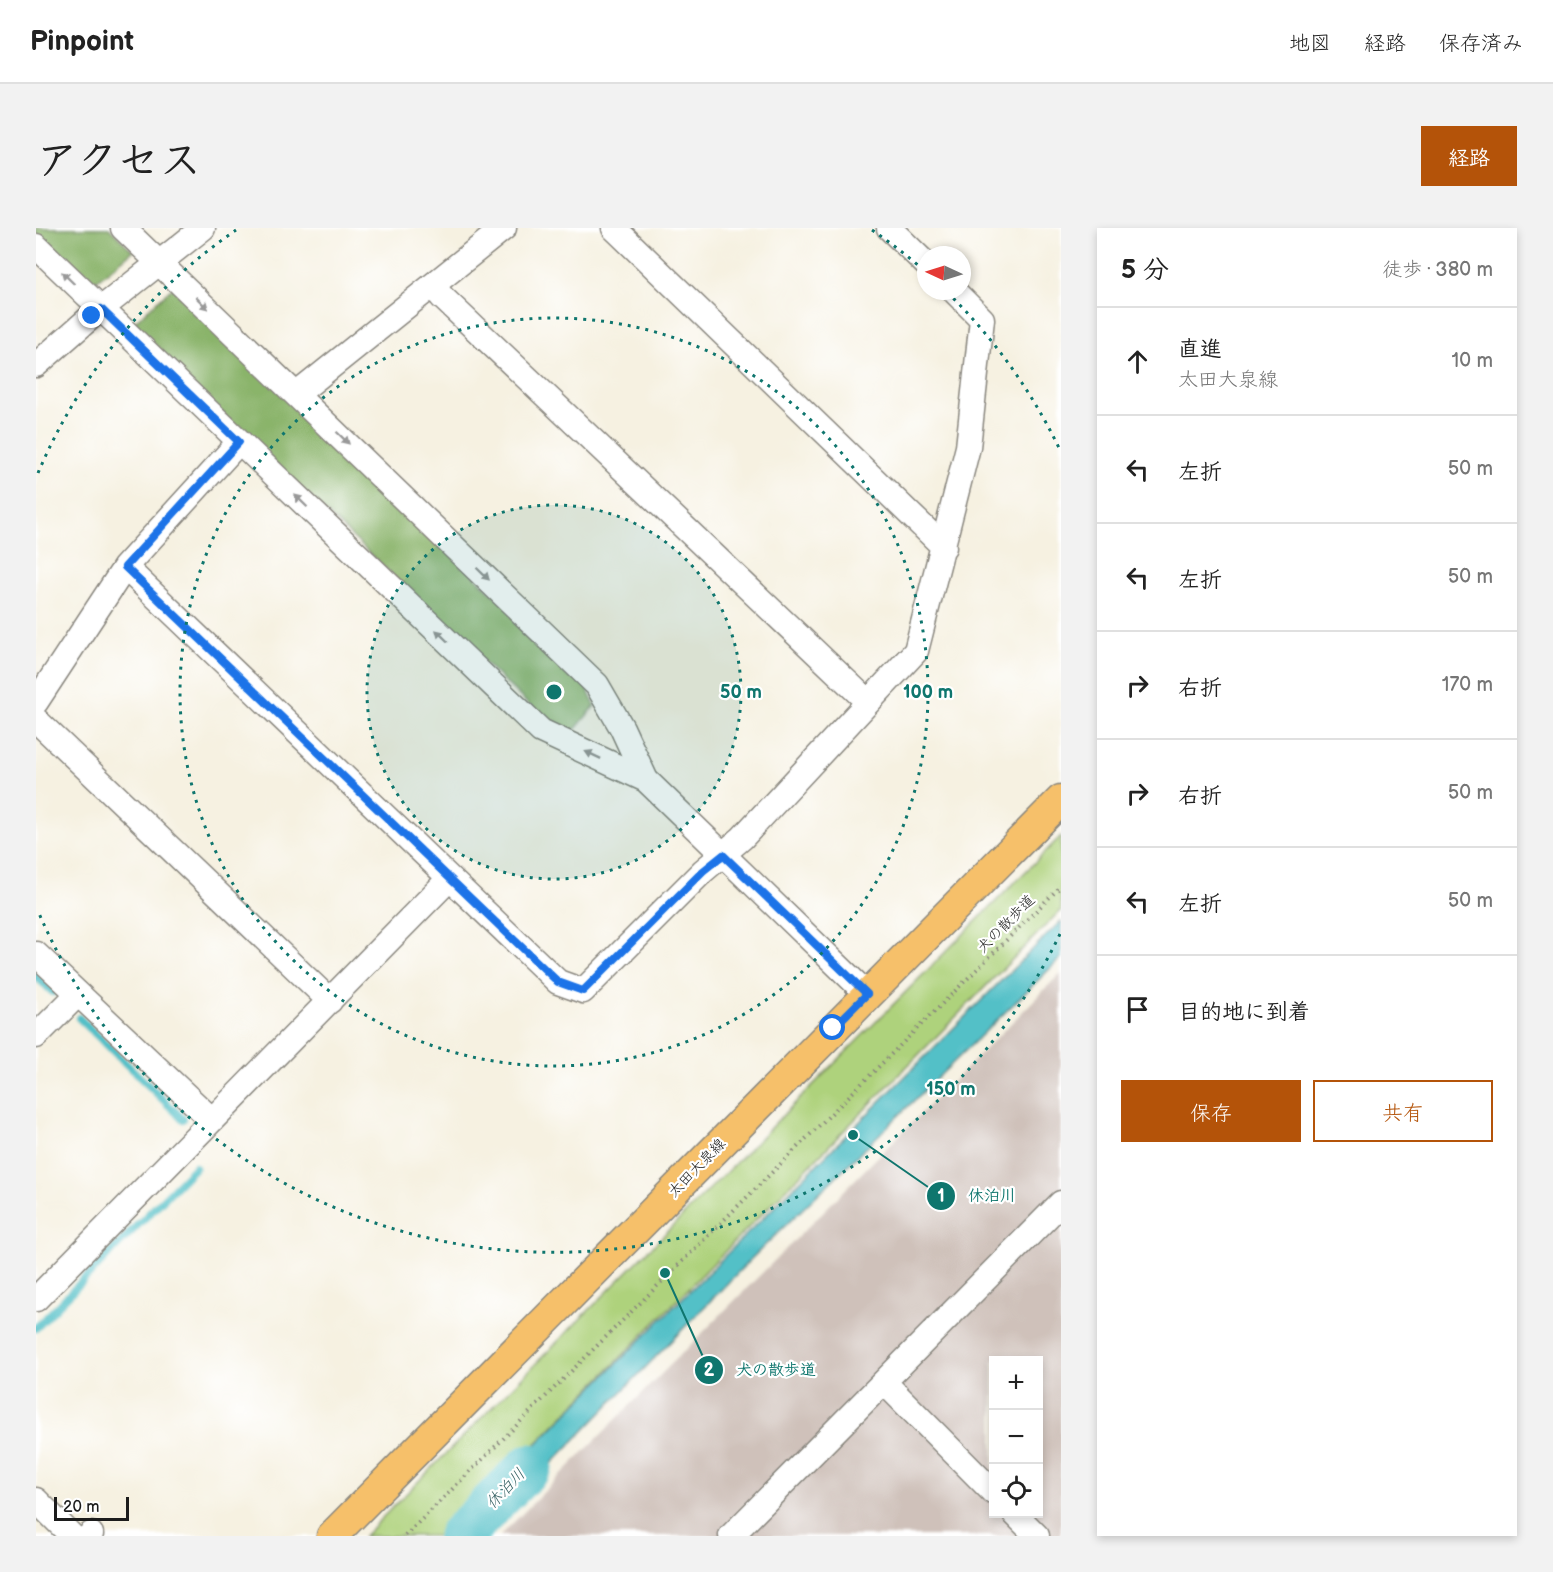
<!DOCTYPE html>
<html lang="ja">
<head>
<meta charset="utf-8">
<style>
	:root { --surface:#fff; --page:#f2f2f2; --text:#222; --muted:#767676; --line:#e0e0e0; --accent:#b45309 }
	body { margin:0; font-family:"Balsamiq Sans","Klee One",sans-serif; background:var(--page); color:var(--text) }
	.controls { position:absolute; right:18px; bottom:18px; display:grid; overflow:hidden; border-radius:0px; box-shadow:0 3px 9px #0003 }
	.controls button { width:54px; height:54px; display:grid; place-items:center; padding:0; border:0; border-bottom:2px solid var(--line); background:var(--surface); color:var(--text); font:30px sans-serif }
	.compass { position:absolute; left:881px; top:18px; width:54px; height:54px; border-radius:50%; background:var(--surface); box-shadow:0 3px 9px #0003; rotate:274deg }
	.scale { position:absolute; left:18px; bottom:15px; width:75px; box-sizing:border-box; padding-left:6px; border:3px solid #1c1c1c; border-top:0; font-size:16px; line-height:21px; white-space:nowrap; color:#1c1c1c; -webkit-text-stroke:4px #fff; paint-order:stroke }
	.stop { position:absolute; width:18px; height:18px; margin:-14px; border:4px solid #1a73e8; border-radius:50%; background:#fff }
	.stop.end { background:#1a73e8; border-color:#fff; box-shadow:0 2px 6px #0008 }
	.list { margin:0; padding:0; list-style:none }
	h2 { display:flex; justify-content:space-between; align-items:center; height:78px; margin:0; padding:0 24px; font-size:26px }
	h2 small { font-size:20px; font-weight:400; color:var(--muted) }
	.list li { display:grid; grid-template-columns:39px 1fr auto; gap:18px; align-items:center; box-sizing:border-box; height:108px; padding:0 24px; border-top:2px solid var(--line) }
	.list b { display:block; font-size:22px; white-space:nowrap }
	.list p { margin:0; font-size:20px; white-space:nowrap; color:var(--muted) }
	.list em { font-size:20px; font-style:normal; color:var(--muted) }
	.actions { display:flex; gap:12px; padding:18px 24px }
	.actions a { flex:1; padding:14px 0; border:2px solid var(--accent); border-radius:0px; text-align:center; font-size:21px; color:var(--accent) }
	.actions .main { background:var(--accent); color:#fff }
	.icon { flex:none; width:33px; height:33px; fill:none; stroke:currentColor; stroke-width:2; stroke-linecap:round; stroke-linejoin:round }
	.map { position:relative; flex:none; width:1025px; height:1308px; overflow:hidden; border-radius:0px }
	header { display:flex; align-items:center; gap:36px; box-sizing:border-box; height:84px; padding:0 30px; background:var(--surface); border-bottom:2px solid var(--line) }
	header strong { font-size:28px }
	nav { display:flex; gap:33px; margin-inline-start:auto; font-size:21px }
	.intro { display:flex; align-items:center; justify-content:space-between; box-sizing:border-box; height:144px; padding:0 36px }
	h1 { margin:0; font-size:42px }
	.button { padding:15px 27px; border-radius:0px; background:var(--accent); color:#fff; font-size:21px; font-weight:700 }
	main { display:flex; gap:36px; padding:0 36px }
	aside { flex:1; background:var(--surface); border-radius:0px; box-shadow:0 3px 9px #0003 }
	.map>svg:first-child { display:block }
	.industrial { fill:#cfc1ba; fill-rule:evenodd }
	.green { fill:#aed27b; stroke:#65774c; stroke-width:1.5 }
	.forest { fill:#8ab46b; stroke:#536844; stroke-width:1.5 }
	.water { fill:#52c0c7; stroke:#376e72; stroke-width:1.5 }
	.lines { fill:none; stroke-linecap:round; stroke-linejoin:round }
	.stream { stroke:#52c0c7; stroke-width:8 }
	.river { stroke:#52c0c7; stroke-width:45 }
	.minor-casing { stroke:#89867e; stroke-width:27 }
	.major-casing { stroke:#89867e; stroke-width:33 }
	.path { stroke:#89867e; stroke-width:4; stroke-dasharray:1.5 4.5; stroke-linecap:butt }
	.minor { stroke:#fff; stroke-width:24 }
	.major { stroke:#f6c06b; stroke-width:30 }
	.oneway { fill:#999 }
	.route { stroke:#1a73e8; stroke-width:8 }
	.ring { fill:none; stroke:#0f766e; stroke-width:3; stroke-dasharray:3 6 }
	.labels { text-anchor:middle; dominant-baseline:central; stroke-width:4.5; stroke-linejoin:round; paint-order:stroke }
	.street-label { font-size:15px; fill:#1c1c1c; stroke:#fff }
	.water-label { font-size:16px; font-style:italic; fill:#325e60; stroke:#fff }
	.centre { fill:#0f766e; stroke:#fff; stroke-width:3 }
	.ring-label { font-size:18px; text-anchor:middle; font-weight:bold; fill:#0f766e; stroke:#fff; stroke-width:4.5; stroke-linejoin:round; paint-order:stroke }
	.leader { fill:none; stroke:#0f766e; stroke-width:2 }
	.callout-dot { fill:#0f766e; stroke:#fff; stroke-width:2 }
	.mark-label { font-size:18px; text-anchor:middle; font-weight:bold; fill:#fff }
	.callout-label { font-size:16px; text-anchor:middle; font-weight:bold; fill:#0f766e; stroke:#fff; stroke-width:4.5; stroke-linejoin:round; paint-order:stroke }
</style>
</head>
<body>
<header>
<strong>Pinpoint</strong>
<nav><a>地図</a><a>経路</a><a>保存済み</a></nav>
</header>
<div class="intro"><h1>アクセス</h1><a class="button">経路</a></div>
<main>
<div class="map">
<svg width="1025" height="1308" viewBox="0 0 1025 1308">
	<rect width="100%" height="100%" fill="#fff"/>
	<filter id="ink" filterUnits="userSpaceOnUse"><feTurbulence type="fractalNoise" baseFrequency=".0167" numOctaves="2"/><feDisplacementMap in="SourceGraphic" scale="12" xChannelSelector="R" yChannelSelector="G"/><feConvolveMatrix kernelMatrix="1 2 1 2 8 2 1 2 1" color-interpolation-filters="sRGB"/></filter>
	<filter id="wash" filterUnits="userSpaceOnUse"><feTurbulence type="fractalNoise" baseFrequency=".008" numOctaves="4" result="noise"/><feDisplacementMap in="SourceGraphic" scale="24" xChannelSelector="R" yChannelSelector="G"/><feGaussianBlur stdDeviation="1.35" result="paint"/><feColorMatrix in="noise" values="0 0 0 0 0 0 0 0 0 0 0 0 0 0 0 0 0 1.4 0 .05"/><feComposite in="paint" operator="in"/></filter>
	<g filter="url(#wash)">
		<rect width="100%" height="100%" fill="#f6f1e1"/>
		<path class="industrial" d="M1025 745V1308H464ZM957 1132H1002V1286H957Z"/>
		<path class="green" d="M1025 608V682L409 1308H328Z"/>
		<path class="forest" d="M0 0H73L97 23 54 58 0 5Z
			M137 59 547 452 559 478 537 504 512 495 94 98Z"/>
		<path class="water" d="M1025 693V730L716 1030 460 1293 444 1272Z"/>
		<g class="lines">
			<path class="stream" d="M0 748 17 764
				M43 790 147 891
				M0 1100 159 939"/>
			<path class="river" d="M424 1308 494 1238"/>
		</g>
	</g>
	<g filter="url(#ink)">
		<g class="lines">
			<defs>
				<path id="minor" d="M87 0 561 457 586 500 610 552
					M578 0 908 319
					M853 0 890 36
					M0 18 505 503 610 552 831 766
					M397 57 406 69 831 473
					M0 137 56 88 167 0
					M261 166 468 0
					M89 339 522 754 547 763 667 643 706 610 880 423 932 219 946 91 918 63
					M0 474 89 339 203 214
					M0 492 294 773
					M0 726 176 892
					M0 808 42 766
					M0 1071 413 651
					M848 1154 957 1264
					M0 1272 36 1308
					M979 1286 1001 1308
					M53 1308 55 1306
					M695 1308 1025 975"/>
				<path id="major" d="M296 1308 1025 572"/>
			</defs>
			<use href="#minor" class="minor-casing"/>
			<use href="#major" class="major-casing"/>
			<path class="path" d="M369 1308 1025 658"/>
			<use href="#minor" class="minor"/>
			<use href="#major" class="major"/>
		</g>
		<defs><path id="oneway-solid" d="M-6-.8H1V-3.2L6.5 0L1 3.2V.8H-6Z" transform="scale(1.5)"/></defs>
		<g class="oneway">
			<use href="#oneway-solid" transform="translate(32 50) rotate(-136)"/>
			<use href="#oneway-solid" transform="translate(166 75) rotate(44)"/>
			<use href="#oneway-solid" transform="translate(307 210) rotate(44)"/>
			<use href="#oneway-solid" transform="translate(265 273) rotate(-136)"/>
			<use href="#oneway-solid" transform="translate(447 346) rotate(44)"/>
			<use href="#oneway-solid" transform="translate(406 408) rotate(-136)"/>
			<use href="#oneway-solid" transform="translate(557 527) rotate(-155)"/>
		</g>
	</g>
	<g class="lines" filter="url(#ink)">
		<path class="route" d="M56 88 65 81 203 214 89 339 522 754 547 763 667 643 687 627 831 766 797 800"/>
	</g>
	<circle cx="518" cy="464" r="187" fill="#0f766e" fill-opacity=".12"/>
	<g class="ring">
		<circle cx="518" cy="464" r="187"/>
		<circle cx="518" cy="464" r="374"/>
		<path d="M1024 706A561 561 0 0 1 2 683M2 245A561 561 0 0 1 200 2M836 2A561 561 0 0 1 890 44M911 64A561 561 0 0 1 1024 222"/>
	</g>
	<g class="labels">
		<g class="street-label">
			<text transform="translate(970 696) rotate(-45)">犬の散歩道</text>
			<text transform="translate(661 940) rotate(-46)">太田大泉線</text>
		</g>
		<g class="water-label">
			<text transform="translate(470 1261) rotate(-46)">休泊川</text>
		</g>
	</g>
	<circle cx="518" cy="464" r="9" class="centre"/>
	<g class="ring-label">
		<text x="705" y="470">50 m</text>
		<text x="892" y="470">100 m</text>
		<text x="915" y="867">150 m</text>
	</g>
	<path class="leader" d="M817 907L905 968M629 1045L673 1142"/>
	<g class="callout-dot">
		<circle cx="817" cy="907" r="6"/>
		<circle cx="629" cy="1045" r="6"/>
		<circle cx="905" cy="968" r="15"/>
		<circle cx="673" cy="1142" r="15"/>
	</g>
	<g class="mark-label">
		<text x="905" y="974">1</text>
		<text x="673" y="1148">2</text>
	</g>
	<g class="callout-label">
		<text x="956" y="973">休泊川</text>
		<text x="740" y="1147">犬の散歩道</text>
	</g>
</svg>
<div class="controls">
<button>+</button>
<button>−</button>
<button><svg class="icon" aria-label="locate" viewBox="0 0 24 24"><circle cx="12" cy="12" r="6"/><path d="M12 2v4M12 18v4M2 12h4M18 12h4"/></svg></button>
</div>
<svg class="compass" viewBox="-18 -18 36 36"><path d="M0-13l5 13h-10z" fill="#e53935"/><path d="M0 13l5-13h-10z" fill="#767676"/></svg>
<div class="scale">20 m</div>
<div class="stop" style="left:797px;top:800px"></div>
<div class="stop end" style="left:56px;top:88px"></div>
</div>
<aside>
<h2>5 分<small>徒歩 · 380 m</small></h2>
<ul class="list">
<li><svg class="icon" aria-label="ahead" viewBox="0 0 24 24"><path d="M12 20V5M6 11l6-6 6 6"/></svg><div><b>直進</b><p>太田大泉線</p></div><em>10 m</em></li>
<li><svg class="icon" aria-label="left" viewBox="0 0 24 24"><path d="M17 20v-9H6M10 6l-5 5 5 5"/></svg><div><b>左折</b></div><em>50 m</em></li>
<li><svg class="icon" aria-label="left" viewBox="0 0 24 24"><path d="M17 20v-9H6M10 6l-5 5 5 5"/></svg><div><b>左折</b></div><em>50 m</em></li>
<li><svg class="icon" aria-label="right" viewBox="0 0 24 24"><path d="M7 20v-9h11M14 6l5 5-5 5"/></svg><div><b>右折</b></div><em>170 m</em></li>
<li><svg class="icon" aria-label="right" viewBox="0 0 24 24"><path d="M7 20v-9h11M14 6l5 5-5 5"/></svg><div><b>右折</b></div><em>50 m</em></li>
<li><svg class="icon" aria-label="left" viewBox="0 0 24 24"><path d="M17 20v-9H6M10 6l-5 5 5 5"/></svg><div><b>左折</b></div><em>50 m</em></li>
<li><svg class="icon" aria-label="arrive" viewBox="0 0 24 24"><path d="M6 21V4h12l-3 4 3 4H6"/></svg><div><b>目的地に到着</b></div></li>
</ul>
<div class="actions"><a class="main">保存</a><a>共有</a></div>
</aside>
</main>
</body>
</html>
